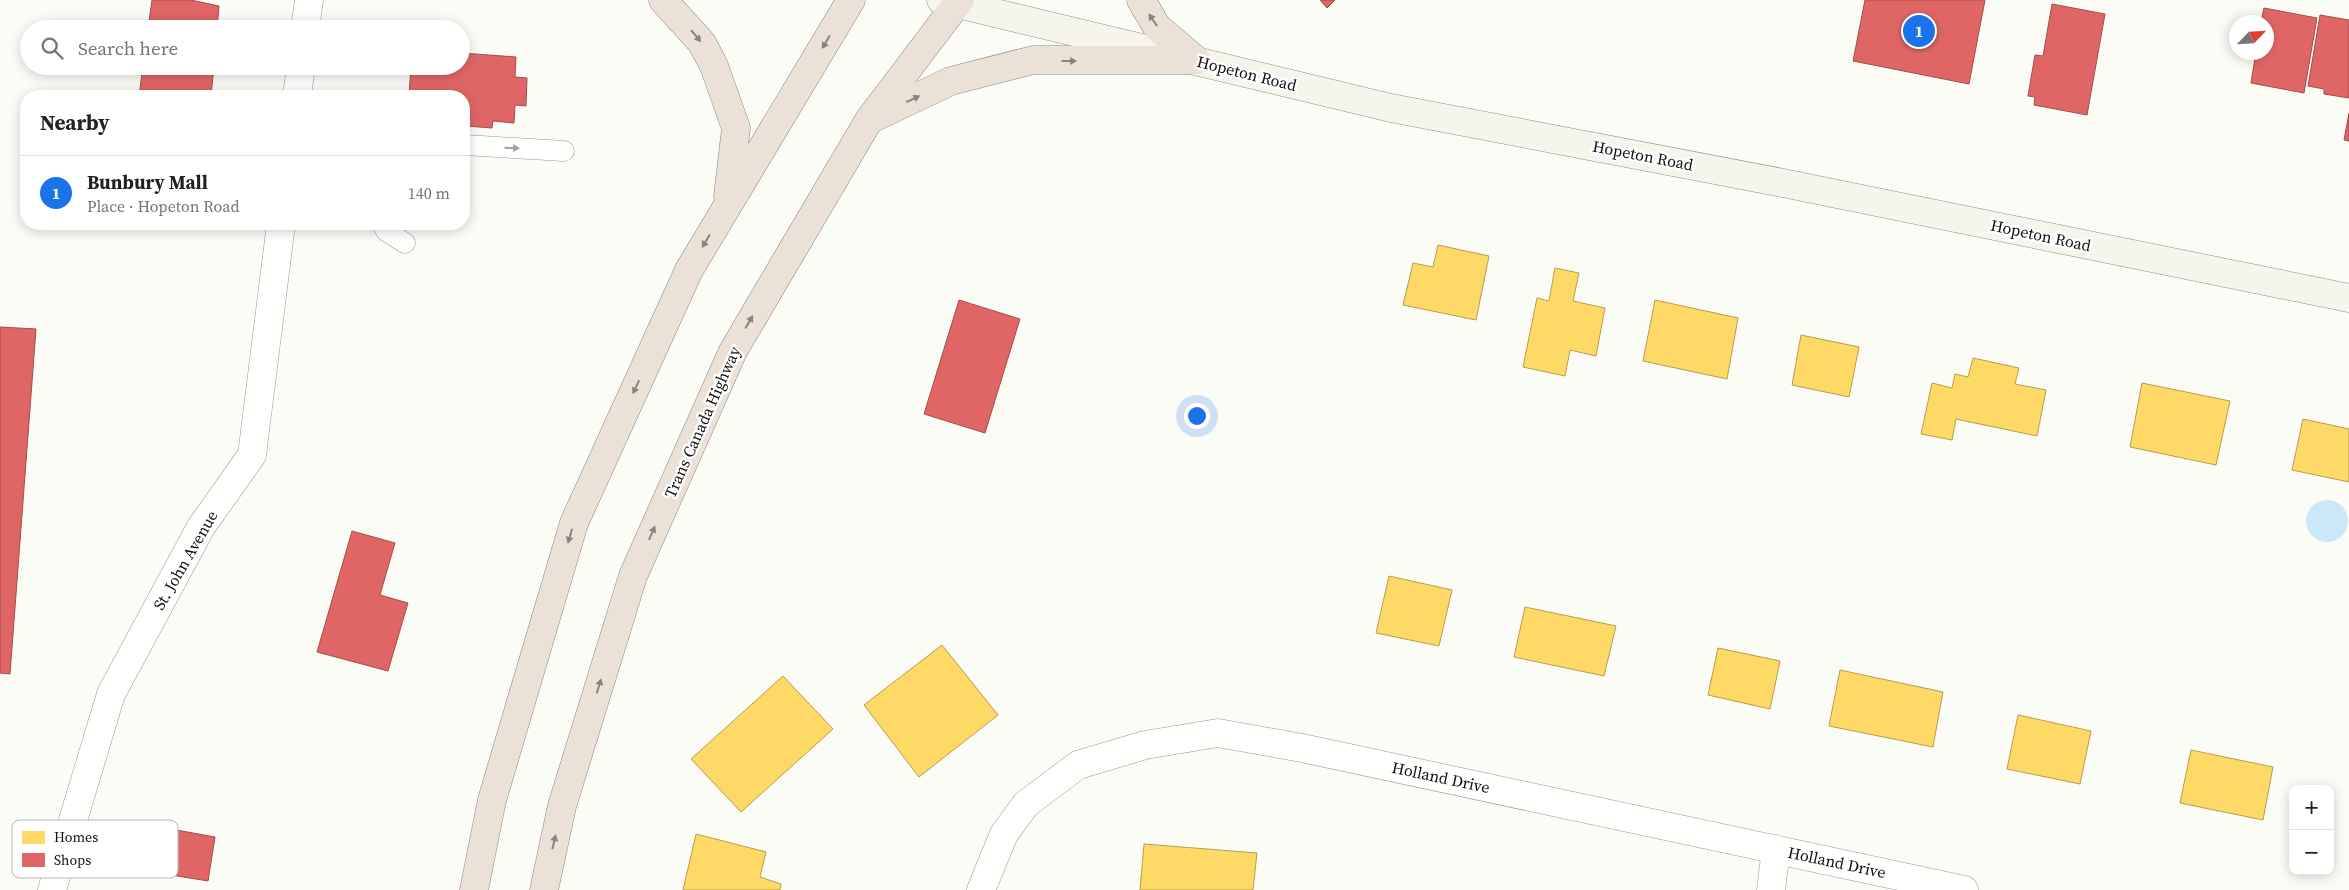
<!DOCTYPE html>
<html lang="en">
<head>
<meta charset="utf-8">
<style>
	:root { --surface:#fff; --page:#f2f2f2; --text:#202124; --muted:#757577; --line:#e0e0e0; --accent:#1a73e8 }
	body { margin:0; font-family:"Source Serif 4",serif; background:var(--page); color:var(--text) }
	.controls { position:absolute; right:15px; bottom:15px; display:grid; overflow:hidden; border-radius:10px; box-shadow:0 2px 12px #0003 }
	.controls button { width:45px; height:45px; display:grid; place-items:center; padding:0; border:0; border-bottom:1px solid var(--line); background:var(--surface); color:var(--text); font:25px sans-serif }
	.compass { position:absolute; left:2229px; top:15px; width:45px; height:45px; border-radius:50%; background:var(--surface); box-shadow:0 2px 12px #0003; rotate:65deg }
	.you { position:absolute; left:1196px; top:415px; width:18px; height:18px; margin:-12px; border:4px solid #fff; border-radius:50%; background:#1a73e8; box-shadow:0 0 0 8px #1a73e833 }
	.badge { display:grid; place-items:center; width:32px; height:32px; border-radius:50%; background:var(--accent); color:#fff; font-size:16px; font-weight:700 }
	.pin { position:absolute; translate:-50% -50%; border:2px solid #fff; box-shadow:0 1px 5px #0006 }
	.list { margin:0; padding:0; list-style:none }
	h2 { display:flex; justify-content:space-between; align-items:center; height:65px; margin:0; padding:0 20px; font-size:21px }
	h2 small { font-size:16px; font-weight:400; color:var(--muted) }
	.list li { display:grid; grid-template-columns:32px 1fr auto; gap:15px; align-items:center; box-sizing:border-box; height:75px; padding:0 20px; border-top:1px solid var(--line) }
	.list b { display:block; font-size:19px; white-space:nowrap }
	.list p { margin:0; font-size:16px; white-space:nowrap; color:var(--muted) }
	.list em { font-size:16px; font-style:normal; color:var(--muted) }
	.icon { flex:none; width:28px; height:28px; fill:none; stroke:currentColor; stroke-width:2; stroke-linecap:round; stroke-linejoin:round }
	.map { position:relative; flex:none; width:2349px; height:890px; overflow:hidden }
	.search { position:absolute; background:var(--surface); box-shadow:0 2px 12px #0003; left:20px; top:20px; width:450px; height:55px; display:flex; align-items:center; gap:12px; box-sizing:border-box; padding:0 18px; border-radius:28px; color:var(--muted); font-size:19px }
	.panel { position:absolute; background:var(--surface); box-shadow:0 2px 12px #0003; left:20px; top:90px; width:450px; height:140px; border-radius:20px }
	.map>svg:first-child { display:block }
	.water { fill:#cbe8f8 }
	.homes { fill:#ffd966; stroke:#b79d4c }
	.shops { fill:#e06666; stroke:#a24c4c }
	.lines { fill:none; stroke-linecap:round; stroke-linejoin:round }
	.lane-casing { stroke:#969694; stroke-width:21 }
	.street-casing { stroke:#969694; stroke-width:29 }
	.secondary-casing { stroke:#8d8d8b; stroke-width:29 }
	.highway-casing { stroke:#848481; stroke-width:29 }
	.lane { stroke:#fffffe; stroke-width:20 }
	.street { stroke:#fffffe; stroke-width:28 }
	.secondary { stroke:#f6f5eb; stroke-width:28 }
	.highway { stroke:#ebe1d7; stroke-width:28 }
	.oneway { fill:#88837d }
	.oneway2 { fill:#9f9f9f }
	.labels { text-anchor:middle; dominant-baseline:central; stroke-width:5; stroke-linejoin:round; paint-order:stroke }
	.street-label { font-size:16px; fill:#101010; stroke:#fff }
	.key { fill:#fff; stroke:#b7b7b7; stroke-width:1 }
	.key-label { font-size:14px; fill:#101010 }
</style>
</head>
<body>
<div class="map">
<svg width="2349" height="890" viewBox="0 0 2349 890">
	<rect width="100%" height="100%" fill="#fcfcf7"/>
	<path class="water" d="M2306 521a21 21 0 1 1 42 0a21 21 0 1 1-42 0Z"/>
	<path class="homes" d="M1438 245 1489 256 1476 320 1403 305 1413 263 1433 267Z
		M1555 268 1579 273 1573 301 1605 308 1596 356 1570 350 1565 376 1523 367 1537 298 1549 301Z
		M1655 300 1738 318 1727 379 1643 361Z
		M1801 335 1859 347 1849 397 1792 385Z
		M1973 358 2019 368 2015 384 2046 390 2037 436 1956 419 1952 440 1921 434 1932 383 1952 388 1955 374 1968 377Z
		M2142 383 2230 401 2216 465 2130 447Z
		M2303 419 2349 429V482L2292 470Z
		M1389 576 1452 590 1439 646 1376 633Z
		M1525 607 1616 626 1604 676 1514 657Z
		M942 645 998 715 919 777 864 705Z
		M1718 648 1780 661 1770 709 1708 695Z
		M1840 670 1943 692 1933 747 1829 726Z
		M783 676 833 729 741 812 691 759Z
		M2018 715 2091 731 2080 784 2007 769Z
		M2191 750 2273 767 2263 820 2180 803Z
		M696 834 766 852 760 877 781 884 780 890H683Z
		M1144 844 1257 853 1253 890H1140Z"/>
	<path class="shops" d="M152 0H191L219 6 217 29H148Z
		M1320 0H1335L1327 8Z
		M1865 0H1985L1969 84 1853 61Z
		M2052 4 2105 14 2087 115 2034 105 2035 97 2028 96 2035 55 2043 56Z
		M2264 8 2317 18 2304 93 2251 83 2256 52H2266V22H2261Z
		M2320 15 2349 20V98L2324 94V89L2308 86Z
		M461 53 516 57 515 77 527 78 526 106 515 105 514 123 493 121 492 128 466 126 464 96H409L411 66H461Z
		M143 66H214L211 96H139Z
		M2349 113V141L2344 140Z
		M959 300 1020 319 985 433 924 414Z
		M0 327 36 329 10 674 0 673Z
		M352 531 395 543 380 595 408 603 388 671 317 652Z
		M165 828 215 837 208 881 159 873Z"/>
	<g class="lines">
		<defs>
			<path id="lane" d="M464 145 564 151
				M382 224 386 231 405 243"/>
			<path id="street" d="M305 29 309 0
				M297 96 301 66
				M52 890 111 694 201 527 252 455 281 224
				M981 890 1004 834 1026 804 1078 765 1145 745 1218 733 1302 748 1964 890
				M1771 890 1776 849"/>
			<path id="secondary" d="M941 0 1391 108 1778 182 2349 298"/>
			<path id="highway" d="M663 0 702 43 714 66 736 128 728 196
				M1141 0 1157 27 1196 60
				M873 118 951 81 1033 60H1196
				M474 890 492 800 574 523 689 270 851 0
				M544 890 562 806 633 576 733 351 869 120 960 0"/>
		</defs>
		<use href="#lane" class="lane-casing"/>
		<use href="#street" class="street-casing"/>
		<use href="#secondary" class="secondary-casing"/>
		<use href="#highway" class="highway-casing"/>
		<use href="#lane" class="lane"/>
		<use href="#street" class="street"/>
		<use href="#secondary" class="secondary"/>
		<use href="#highway" class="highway"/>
	</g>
	<defs><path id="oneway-solid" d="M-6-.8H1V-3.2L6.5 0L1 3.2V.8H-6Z" transform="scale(1.25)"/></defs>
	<g class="oneway">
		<use href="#oneway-solid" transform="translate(1153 20) rotate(-123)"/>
		<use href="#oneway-solid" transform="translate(696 36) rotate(50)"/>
		<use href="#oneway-solid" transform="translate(826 42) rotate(121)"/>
		<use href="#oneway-solid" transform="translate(1069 61)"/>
		<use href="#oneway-solid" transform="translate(913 99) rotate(-25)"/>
		<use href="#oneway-solid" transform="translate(706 241) rotate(121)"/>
		<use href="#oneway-solid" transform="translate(749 322) rotate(-60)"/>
		<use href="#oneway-solid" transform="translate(636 387) rotate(115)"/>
		<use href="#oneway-solid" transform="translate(652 533) rotate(-66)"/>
		<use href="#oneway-solid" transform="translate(570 536) rotate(106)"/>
		<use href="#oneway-solid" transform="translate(599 686) rotate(-73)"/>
		<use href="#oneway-solid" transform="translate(554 842) rotate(-77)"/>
	</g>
	<use class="oneway2" href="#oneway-solid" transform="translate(512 148) rotate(1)"/>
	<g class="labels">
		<g class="street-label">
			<text transform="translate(1247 73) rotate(14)">Hopeton Road</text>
			<text transform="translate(1643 155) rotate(11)">Hopeton Road</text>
			<text transform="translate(2041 235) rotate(12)">Hopeton Road</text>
			<text transform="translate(702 422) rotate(-66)">Trans Canada Highway</text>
			<text transform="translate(185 560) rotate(-60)">St. John Avenue</text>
			<text transform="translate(1441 777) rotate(12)">Holland Drive</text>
			<text transform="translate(1837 862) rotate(12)">Holland Drive</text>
		</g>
	</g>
	<rect x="12" y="820" width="166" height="58" rx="8" class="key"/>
	<rect x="22" y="831" width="23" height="13" fill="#ffd966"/>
	<rect x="22" y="853" width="23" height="14" fill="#e06666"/>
	<g class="key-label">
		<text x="54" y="842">Homes</text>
		<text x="54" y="865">Shops</text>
	</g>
</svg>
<div class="controls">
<button>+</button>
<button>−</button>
</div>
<svg class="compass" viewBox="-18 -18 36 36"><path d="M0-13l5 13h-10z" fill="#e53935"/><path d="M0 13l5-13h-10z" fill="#757577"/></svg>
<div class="you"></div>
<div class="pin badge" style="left:1919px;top:31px">1</div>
<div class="search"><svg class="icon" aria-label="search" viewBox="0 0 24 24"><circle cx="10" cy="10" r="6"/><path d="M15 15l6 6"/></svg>Search here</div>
<section class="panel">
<h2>Nearby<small></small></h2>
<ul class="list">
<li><span class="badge">1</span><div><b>Bunbury Mall</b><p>Place · Hopeton Road</p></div><em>140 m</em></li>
</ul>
</section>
</div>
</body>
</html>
